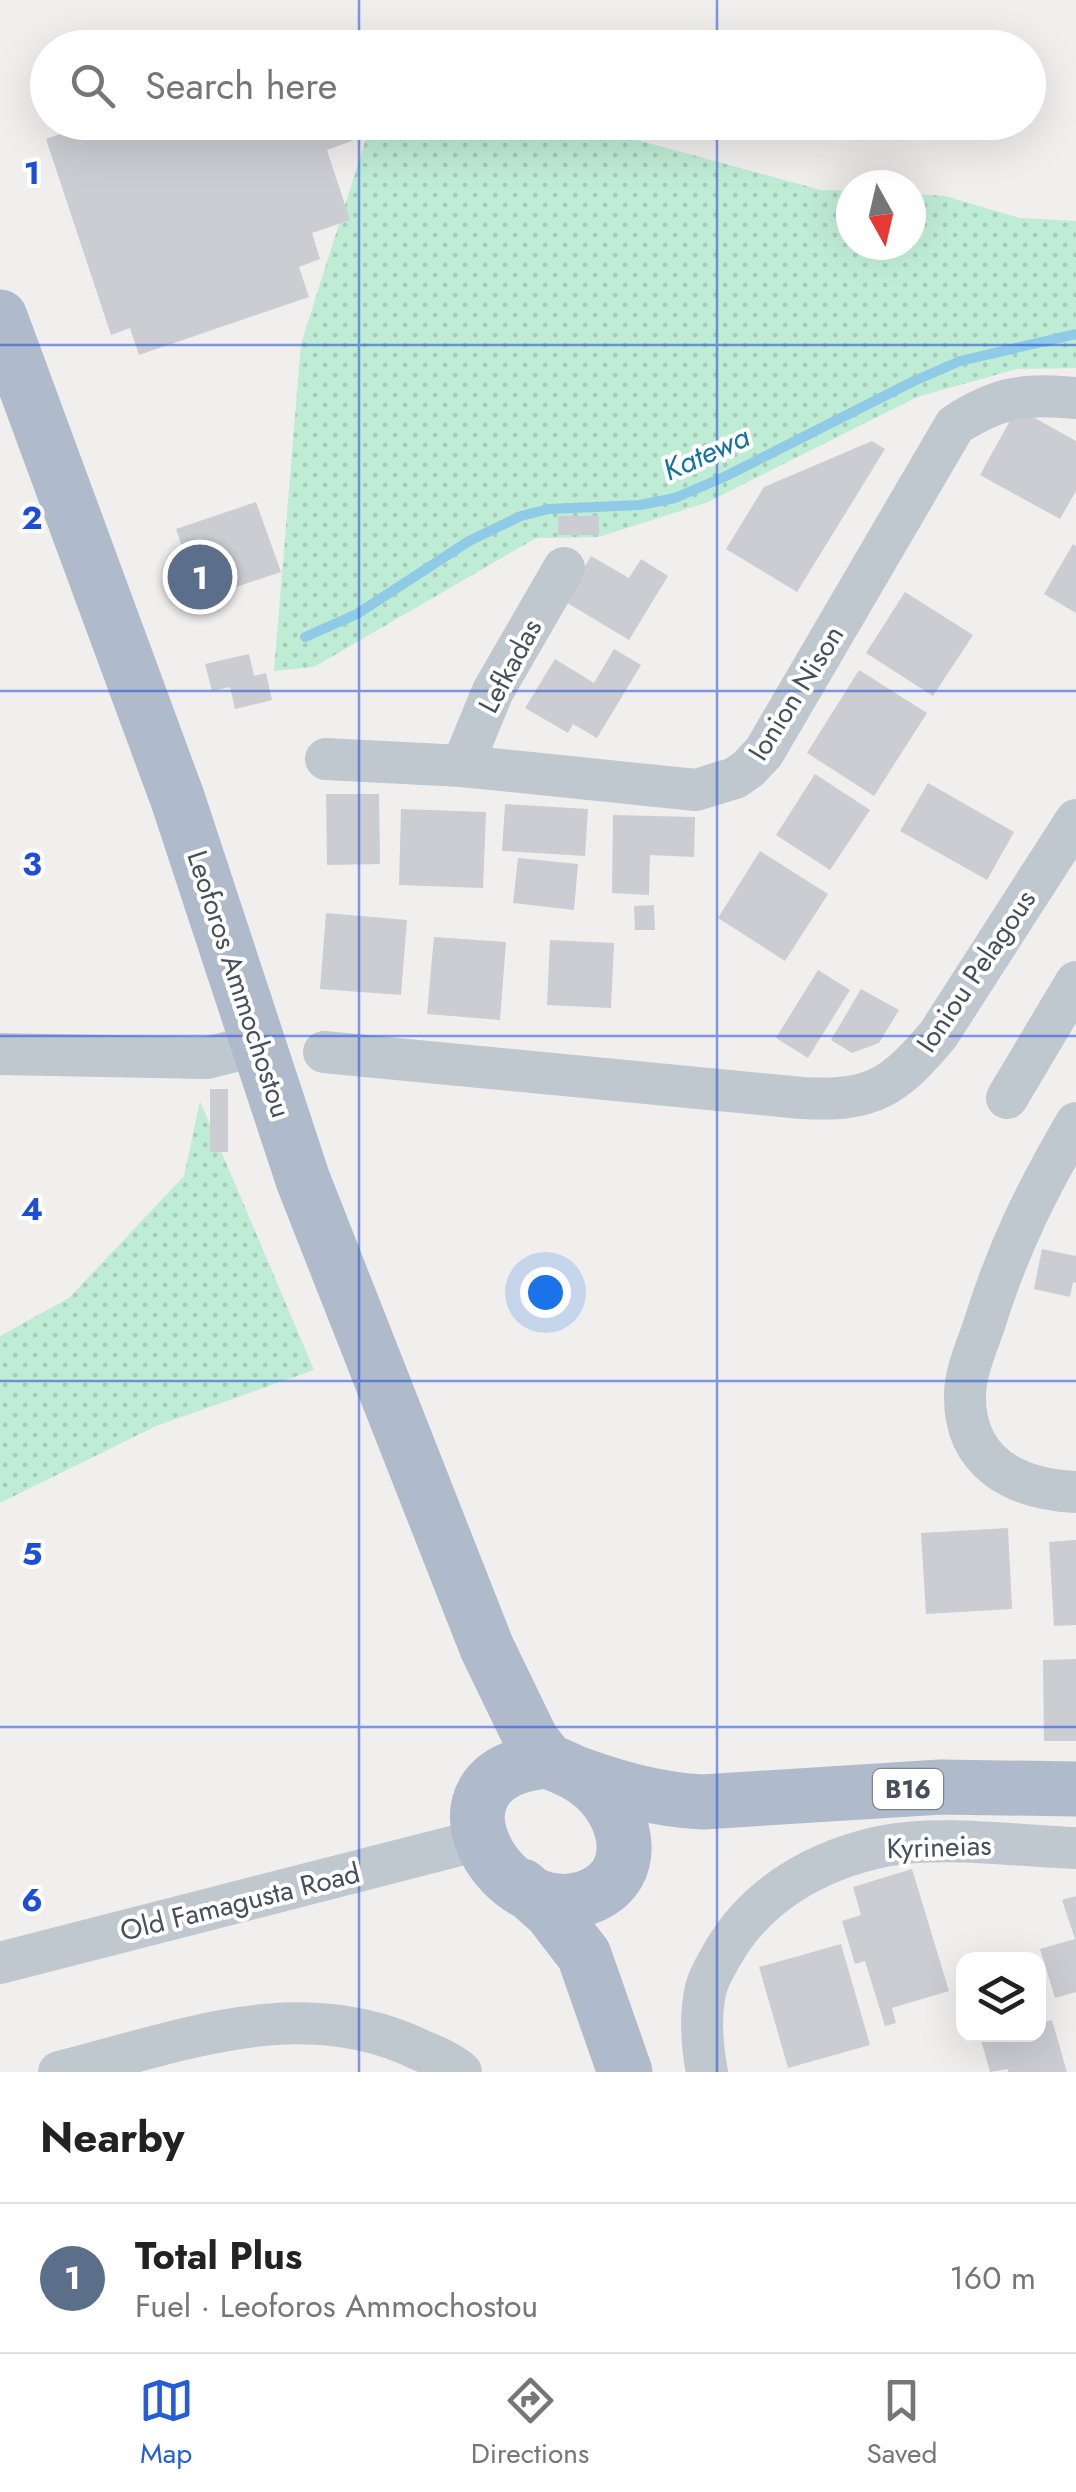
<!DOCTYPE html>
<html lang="en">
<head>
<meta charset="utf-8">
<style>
	:root { --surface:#fff; --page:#f6f6f6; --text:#222; --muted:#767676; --line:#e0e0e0; --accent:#255ed4 }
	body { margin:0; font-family:Jost,sans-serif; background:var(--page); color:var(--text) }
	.controls { position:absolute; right:30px; bottom:30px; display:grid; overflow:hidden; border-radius:20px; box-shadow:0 10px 40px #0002 }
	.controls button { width:90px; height:90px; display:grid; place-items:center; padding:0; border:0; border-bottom:2px solid var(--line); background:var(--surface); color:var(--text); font:50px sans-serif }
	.compass { position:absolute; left:836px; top:170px; width:90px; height:90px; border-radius:50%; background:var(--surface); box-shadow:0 10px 40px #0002; rotate:172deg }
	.you { position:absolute; left:545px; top:1292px; width:35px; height:35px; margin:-25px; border:8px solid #fff; border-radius:50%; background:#1a73e8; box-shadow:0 0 0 15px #1a73e833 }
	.badge { display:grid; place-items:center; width:65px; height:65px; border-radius:50%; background:var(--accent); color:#fff; font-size:32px; font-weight:700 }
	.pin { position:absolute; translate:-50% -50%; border:5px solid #fff; box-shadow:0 2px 10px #0006 }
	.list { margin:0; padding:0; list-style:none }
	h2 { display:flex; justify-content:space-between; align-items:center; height:130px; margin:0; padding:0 40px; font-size:42px }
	h2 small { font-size:32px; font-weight:400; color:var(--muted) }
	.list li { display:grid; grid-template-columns:65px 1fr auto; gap:30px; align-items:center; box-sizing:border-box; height:150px; padding:0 40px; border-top:2px solid var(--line) }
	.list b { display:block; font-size:38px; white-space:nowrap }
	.list p { margin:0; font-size:32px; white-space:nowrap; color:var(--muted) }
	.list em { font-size:32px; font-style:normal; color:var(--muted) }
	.icon { flex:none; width:55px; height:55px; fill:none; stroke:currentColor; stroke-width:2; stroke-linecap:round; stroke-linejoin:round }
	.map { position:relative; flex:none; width:1076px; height:2072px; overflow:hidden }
	.search { position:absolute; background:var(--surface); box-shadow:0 10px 40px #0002; left:30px; right:30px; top:30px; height:110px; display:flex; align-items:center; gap:25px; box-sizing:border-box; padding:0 35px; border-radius:55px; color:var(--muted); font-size:38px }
	.sheet { height:280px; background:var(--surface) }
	nav { display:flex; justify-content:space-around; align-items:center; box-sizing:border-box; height:140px; border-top:2px solid var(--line); background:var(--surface); font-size:28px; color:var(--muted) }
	nav a { display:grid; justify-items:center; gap:5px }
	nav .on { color:var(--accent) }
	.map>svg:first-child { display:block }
	.grass { fill:url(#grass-dots) }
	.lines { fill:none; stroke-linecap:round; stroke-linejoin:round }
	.stream { stroke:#8fcae6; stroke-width:10 }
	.building { fill:#cbcdd2 }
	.minor { stroke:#bfc7cf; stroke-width:42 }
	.major { stroke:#afbacb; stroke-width:55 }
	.grid { fill:none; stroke:#1d4ed8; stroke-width:2.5; stroke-opacity:0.55 }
	.labels { text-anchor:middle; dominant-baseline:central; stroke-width:8; stroke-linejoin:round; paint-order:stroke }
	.shield { fill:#fff; stroke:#7e848c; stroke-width:2.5 }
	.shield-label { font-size:25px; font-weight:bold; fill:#474f5a }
	.street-label { font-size:28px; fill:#474f5a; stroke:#fff }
	.water-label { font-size:30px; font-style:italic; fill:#15749f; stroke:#fff }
	.grid-label { font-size:32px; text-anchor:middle; font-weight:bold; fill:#1d4ed8; stroke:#fff; stroke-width:8; stroke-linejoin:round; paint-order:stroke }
</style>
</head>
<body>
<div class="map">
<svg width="1076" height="2072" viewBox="0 0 1076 2072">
	<defs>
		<pattern id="grass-dots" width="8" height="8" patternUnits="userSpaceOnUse" patternTransform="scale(2.5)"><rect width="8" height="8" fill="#bfecd5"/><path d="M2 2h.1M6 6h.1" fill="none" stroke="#a6ccb9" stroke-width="1.8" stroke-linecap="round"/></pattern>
	</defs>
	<rect width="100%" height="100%" fill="#f1eeee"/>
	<path class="grass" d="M534 122 586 126 821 190 851 191V245H911V194L945 196 1020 218 1076 221V368L1017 369 917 397 708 502 599 537 536 538 314 667 274 671 301 344 371 123Z
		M200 1101 314 1370 156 1426 0 1503V1336L69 1298 184 1176Z"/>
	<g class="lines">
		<path class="stream" d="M305 637 357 614 469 541 521 516 549 509 640 505 675 498 724 477 914 381 960 361 1076 334"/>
	</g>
	<path class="building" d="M94 122H346L352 141 327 150 350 220 312 233 320 259 299 267 309 297 139 355 130 328 111 335 46 139Z
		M1017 408 1076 441V491L1060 519 980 475Z
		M872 441 885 449 797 592 726 549 764 487Z
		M256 502 281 572 200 599 176 529Z
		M558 516H599V535H558Z
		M1073 544 1076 546V613L1044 594Z
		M591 556 629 578 641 559 668 576 629 640 564 601Z
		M905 592 973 635 933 696 866 653Z
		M614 649 641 665 597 738 573 724 568 733 525 708 555 659 594 683Z
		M249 654 254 676 266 673 272 700 235 709 230 687 212 691 205 664Z
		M859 670 927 713 874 796 807 753Z
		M815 774 870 810 830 870 776 835Z
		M928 783 1014 832 987 880 900 831Z
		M326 794H379L380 864 327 865Z
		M505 804 588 809 585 856 502 851Z
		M401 809 486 812 483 888 399 885Z
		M613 815 695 817 694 857 650 855 649 895 612 893Z
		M760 851 828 894 785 961 718 918Z
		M518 858 578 864 574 910 513 903Z
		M654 905 655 930H635L634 906Z
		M326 913 407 920 401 995 320 989Z
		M434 937 506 942 500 1020 427 1014Z
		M550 940 614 943 611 1008 547 1005Z
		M818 970 850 990 808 1058 776 1038Z
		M861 989 899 1010 879 1043 852 1053 831 1040Z
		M210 1089H228V1152H210Z
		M1042 1249 1076 1256V1283L1073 1282 1070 1297 1034 1289Z
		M1008 1528 1012 1609 926 1614 921 1533Z
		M1076 1540V1625L1054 1626 1049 1542Z
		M1076 1659V1741H1044L1043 1660Z
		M912 1869 949 1991 892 2008 896 2023 885 2026 865 1961 855 1964 842 1921 861 1915 853 1887Z
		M1076 1896V1992L1055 1998 1040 1949 1075 1939 1062 1900Z
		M841 1944 870 2045 788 2068 759 1967Z
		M1052 2020 1067 2072H1008V2069L990 2072 981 2040 1000 2034H1038V2024Z"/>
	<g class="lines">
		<path class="minor" d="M326 759 462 766 696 790 735 778 748 769 764 752 955 425C998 397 1025 393 1076 398
			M462 766 493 691 564 568
			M324 1052 802 1098C873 1102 894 1087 938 1035L1076 820
			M0 1054 206 1058 259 1045
			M1007 1098 1076 982
			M1076 1123C1038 1188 1009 1246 986 1319 979 1342 966 1368 965 1393 963 1463 1015 1489 1076 1492
			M0 1963 479 1840
			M59 2072C179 2042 301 1992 420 2050 434 2056 450 2062 461 2072
			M707 2072C702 2046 700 2014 706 1988 709 1976 717 1964 723 1953 757 1894 817 1860 884 1846 943 1835 1015 1846 1076 1848"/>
		<path class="major" d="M0 317 178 800 303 1180 487 1648 532 1741 548 1761
			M548 1761C565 1768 581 1774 595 1787 628 1817 640 1873 593 1895 503 1935 409 1772 548 1761Z
			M578 1774C620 1789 659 1800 703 1802L941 1787 1076 1789
			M522 1886 551 1912 584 1955 625 2072"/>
	</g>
	<path class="grid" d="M359 0V48M717 0V48M359 122V2072M717 122V2072M0 345H1076M0 691H1076M0 1036H1076M0 1381H1076M0 1727H1076"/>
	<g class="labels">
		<rect class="shield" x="873" y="1769" width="70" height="40" rx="8"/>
		<g class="shield-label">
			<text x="908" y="1789">B16</text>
		</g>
		<g class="street-label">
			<text transform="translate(510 666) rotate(-62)">Lefkadas</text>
			<text transform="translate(796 693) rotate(-58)">Ionion Nison</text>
			<text transform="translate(976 971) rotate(-56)">Ioniou Pelagous</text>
			<text transform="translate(239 984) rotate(72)">Leoforos Ammochostou</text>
			<text transform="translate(939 1847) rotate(-2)">Kyrineias</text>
			<text transform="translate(240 1902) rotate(-14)">Old Famagusta Road</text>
		</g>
		<g class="water-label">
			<text transform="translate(706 453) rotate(-24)">Katewa</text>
		</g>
	</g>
	<g class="grid-label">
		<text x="32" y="184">1</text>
		<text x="32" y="529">2</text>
		<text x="32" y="875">3</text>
		<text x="32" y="1220">4</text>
		<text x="32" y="1565">5</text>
		<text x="32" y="1911">6</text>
	</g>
</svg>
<div class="controls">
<button><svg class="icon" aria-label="layers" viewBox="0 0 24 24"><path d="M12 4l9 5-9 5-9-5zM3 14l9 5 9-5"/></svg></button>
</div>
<svg class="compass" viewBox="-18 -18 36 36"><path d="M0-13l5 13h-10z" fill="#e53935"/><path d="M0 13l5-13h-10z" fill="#767676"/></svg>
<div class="you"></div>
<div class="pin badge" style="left:200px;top:577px;background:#5c6f8a">1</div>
<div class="search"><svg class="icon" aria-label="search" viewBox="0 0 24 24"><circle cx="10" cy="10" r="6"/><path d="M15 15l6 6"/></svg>Search here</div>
</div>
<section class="sheet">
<h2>Nearby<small></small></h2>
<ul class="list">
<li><span class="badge" style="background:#5c6f8a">1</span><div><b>Total Plus</b><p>Fuel · Leoforos Ammochostou</p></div><em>160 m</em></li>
</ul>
</section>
<nav>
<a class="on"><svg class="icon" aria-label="map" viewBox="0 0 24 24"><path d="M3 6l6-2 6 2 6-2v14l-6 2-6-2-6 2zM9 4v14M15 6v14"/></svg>Map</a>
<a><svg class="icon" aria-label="directions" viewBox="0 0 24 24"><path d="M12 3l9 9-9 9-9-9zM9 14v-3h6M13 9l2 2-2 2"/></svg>Directions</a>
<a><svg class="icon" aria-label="saved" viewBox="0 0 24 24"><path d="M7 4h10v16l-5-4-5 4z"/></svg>Saved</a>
</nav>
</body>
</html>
